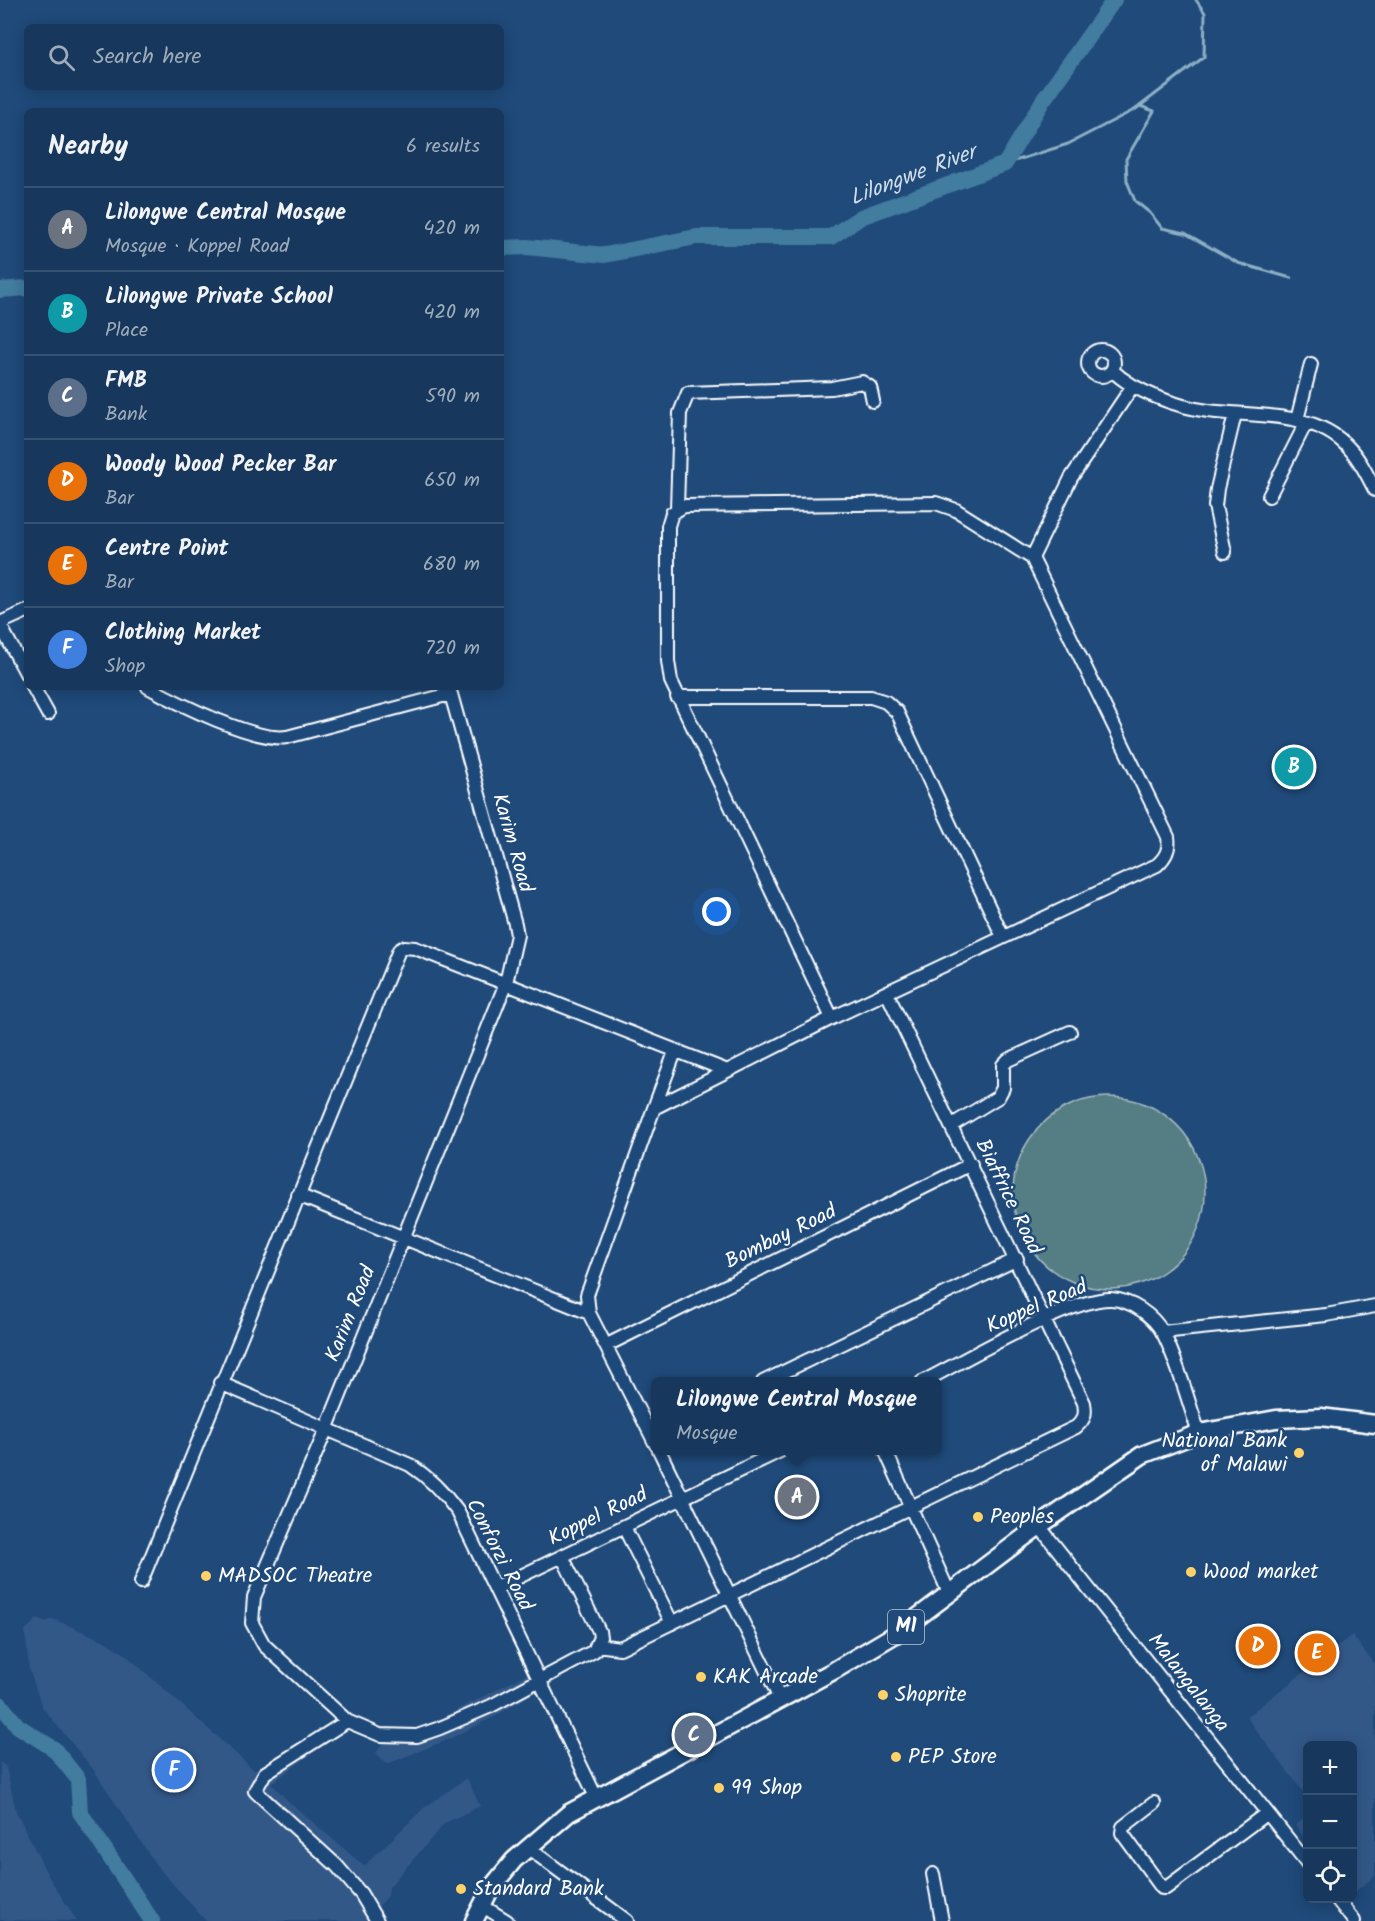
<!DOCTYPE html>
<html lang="en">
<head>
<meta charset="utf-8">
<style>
	:root { --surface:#17385c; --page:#203f62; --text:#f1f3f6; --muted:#9eacbb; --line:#365272; --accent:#ffd166 }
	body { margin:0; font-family:Kalam,sans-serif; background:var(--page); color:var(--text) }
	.controls { position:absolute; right:18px; bottom:18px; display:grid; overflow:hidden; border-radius:9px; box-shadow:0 3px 15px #0003 }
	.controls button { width:54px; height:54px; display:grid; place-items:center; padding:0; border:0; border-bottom:2px solid var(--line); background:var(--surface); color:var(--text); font:30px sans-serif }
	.you { position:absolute; left:717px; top:912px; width:21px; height:21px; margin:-15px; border:4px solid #fff; border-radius:50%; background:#1a73e8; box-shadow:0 0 0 9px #1a73e833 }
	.badge { display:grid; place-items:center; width:39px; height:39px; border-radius:50%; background:var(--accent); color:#fff; font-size:20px; font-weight:700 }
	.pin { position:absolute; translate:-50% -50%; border:3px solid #fff; box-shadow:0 2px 6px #0006 }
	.popup { position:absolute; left:651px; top:1377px; width:291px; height:78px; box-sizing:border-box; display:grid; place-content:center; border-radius:9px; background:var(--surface); filter:drop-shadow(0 2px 4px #0005); font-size:20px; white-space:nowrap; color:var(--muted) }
	.popup b { font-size:22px; color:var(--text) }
	.popup::after { content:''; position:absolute; left:50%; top:100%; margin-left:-12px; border:12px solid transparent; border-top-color:var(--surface) }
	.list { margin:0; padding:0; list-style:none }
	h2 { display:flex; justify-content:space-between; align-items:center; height:78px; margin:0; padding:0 24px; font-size:26px }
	h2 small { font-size:20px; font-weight:400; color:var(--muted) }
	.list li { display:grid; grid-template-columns:39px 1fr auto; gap:18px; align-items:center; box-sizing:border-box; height:84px; padding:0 24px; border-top:2px solid var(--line) }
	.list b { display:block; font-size:22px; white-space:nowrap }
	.list p { margin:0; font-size:20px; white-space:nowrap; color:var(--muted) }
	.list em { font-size:20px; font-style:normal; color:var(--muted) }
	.icon { flex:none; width:33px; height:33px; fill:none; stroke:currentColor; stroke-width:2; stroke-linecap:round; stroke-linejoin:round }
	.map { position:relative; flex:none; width:1375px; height:1921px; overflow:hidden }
	.search { position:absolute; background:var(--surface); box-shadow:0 3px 15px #0003; left:24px; top:24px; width:480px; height:66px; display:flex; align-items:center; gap:15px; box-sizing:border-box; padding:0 21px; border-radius:9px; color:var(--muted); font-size:22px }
	.panel { position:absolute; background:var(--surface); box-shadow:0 3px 15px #0003; left:24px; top:108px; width:480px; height:582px; border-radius:9px }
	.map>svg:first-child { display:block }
	.built { fill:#335888 }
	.garden { fill:#547d84; stroke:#aabec2; stroke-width:1.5 }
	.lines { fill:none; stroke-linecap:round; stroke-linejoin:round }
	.stream { stroke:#8eb0c5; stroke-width:3 }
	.river { stroke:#437b9f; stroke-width:16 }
	.minor-casing { stroke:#fff; stroke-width:16 }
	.highway-casing { stroke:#fff; stroke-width:21 }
	.minor { stroke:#1f4a7a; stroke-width:12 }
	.highway { stroke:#1f4a7a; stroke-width:16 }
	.poi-dot { fill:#ffd166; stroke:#1f4a7a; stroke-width:2 }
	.labels { text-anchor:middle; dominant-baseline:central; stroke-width:5; stroke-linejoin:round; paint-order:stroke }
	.shield { fill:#1f4a7a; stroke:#bcc9d7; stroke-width:1.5 }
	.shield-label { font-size:20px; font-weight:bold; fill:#fff }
	.street-label { font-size:21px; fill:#fff; stroke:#1f4a7a }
	.poi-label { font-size:21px; fill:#fff; stroke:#1f4a7a; text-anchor:start }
	.water-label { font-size:22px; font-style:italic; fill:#d0dee7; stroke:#1f4a7a }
</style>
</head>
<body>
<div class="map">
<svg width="1375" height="1921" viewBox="0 0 1375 1921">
	<rect width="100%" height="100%" fill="#1f4a7a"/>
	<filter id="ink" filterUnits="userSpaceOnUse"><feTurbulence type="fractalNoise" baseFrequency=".0167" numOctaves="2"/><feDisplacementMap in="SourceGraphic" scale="12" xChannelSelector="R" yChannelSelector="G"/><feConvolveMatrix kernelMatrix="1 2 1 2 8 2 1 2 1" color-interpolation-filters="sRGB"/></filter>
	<g filter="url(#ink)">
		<path class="built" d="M37 1619 44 1622 53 1619 103 1640 125 1654 254 1770 338 1718 345 1730 271 1783 288 1801 364 1866 425 1807 467 1778 480 1806 445 1823 389 1887 388 1896 379 1906 378 1912 388 1921H206L156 1865 93 1769 42 1707 29 1669 25 1631Z
			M1352 1635 1375 1665V1876L1353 1893 1352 1746H1308L1307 1797 1246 1717Z
			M531 1672 539 1690 494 1717 447 1740 387 1764 376 1753 381 1745 390 1739H403L408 1744 428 1737 429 1724Z
			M0 1762 6 1767 16 1811 47 1874 77 1921 0 1920Z
			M1307 1815V1842L1295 1825Z"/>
		<path class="garden" d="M1013 1193a96 96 0 1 1 192 0a96 96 0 1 1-192 0Z"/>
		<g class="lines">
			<path class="stream" d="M1140 106 1154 111 1126 159 1127 181 1135 201 1150 213 1162 228 1185 233 1238 263 1291 278
				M1005 164 1068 144 1136 109 1204 57 1205 13 1196 0"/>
			<path class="river" d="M501 248 527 247 605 255 696 237H831L861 217 1005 164 1042 102 1114 0
				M0 290 27 288
				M0 1704 18 1726 54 1749 78 1779 80 1812 152 1921"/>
			<defs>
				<path id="minor" d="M1088 363a13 13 0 1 1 26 0a13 13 0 1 1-26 0Z
					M1112 370C1134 392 1178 407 1208 411 1254 417 1314 410 1348 447 1360 459 1367 475 1375 490
					M1297 420 1311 364
					M1269 496 1306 423
					M677 508 680 413 688 393 832 388 862 382 870 387 873 401
					M1225 552 1215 506 1217 489 1235 414
					M1032 558 1071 478 1132 387
					M0 623 27 611
					M0 625 27 675
					M33 687 48 714
					M148 687C177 703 255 742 287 737L450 694
					M449 687 515 924 517 935 506 983 326 1430 254 1597 252 1623 264 1645 347 1721 380 1735 417 1736 440 1728 491 1706 594 1651 600 1637 599 1631 562 1556
					M677 697H871L886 702 897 712 1003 937
					M654 1108 675 1052
					M952 1125 998 1097 1003 1088V1065L1008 1060 1070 1032
					M298 1195 589 1313
					M1162 1332 1326 1315 1375 1306
					M607 1345 971 1164
					M763 1382 1017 1259
					M922 1382C964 1361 1069 1298 1111 1299 1131 1300 1153 1315 1163 1333 1178 1362 1188 1401 1199 1433
					M220 1383 410 1465C430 1478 444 1493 458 1512L596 1797
					M656 1445 589 1313 587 1295 654 1108 832 1018 1157 865C1166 857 1170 849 1168 837L1032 558 956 510 936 503 684 506 672 513 668 526V661L671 681 832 1018
					M659 1450 780 1699
					M885 1450 950 1595
					M1039 1526 1308 1864
					M624 1527 672 1623
					M141 1582 399 950 404 947 415 948 725 1070
					M496 1588 782 1450
					M597 1645 620 1648 1076 1427C1085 1419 1086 1414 1084 1403L887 993
					M347 1721 265 1773 255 1791 337 1866 361 1894 377 1921
					M1154 1803 1123 1827 1122 1833 1162 1888H1166L1267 1813
					M527 1847 627 1921
					M933 1874 942 1921
					M1336 1898 1354 1921
					M481 1905 507 1921"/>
				<path id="highway" d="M474 1921 491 1888 514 1860 569 1813 835 1670 894 1635 1039 1526 1142 1455 1199 1433 1276 1419 1321 1417 1375 1424"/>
			</defs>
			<use href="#minor" class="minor-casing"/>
			<use href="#highway" class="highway-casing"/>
			<use href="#minor" class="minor"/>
			<use href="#highway" class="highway"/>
		</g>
	</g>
	<g class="poi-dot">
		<circle cx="1299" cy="1453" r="6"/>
		<circle cx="978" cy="1517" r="6"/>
		<circle cx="1191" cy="1572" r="6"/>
		<circle cx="206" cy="1576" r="6"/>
		<circle cx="701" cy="1677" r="6"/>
		<circle cx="883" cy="1695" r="6"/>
		<circle cx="896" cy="1757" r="6"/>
		<circle cx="719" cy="1788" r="6"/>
		<circle cx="461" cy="1889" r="6"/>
	</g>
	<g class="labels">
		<rect class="shield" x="888" y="1610" width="36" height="34" rx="4.5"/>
		<g class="shield-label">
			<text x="906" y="1627">M1</text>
		</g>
		<g class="street-label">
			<text transform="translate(512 843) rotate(74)">Karim Road</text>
			<text transform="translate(1008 1197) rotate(64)">Biaffrice Road</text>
			<text transform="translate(781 1237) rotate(-26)">Bombay Road</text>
			<text transform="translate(1037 1307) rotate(-23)">Koppel Road</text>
			<text transform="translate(351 1314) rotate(-68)">Karim Road</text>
			<text transform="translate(598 1517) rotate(-26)">Koppel Road</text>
			<text transform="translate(499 1555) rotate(63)">Conforzi Road</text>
			<text transform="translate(1188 1683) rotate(52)">Malangalanga</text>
		</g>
		<g class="poi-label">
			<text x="1287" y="1441" text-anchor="end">National Bank<tspan x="1287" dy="24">of Malawi</tspan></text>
			<text x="990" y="1517">Peoples</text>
			<text x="1203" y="1572">Wood market</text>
			<text x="218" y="1576">MADSOC Theatre</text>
			<text x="713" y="1677">KAK Arcade</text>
			<text x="895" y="1695">Shoprite</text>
			<text x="908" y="1757">PEP Store</text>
			<text x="731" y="1788">99 Shop</text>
			<text x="473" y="1889">Standard Bank</text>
		</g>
		<g class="water-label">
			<text transform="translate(913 176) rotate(-21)">Lilongwe River</text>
		</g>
	</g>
</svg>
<div class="controls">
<button>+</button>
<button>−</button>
<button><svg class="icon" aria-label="locate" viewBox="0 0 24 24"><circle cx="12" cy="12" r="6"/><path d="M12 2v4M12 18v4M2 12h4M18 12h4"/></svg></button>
</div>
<div class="you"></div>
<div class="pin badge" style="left:797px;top:1497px;background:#6b7280">A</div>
<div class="popup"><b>Lilongwe Central Mosque</b>Mosque</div>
<div class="pin badge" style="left:1294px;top:767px;background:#0f9aa8">B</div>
<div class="pin badge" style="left:694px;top:1735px;background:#5c6f8a">C</div>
<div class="pin badge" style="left:1258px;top:1646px;background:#e8710a">D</div>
<div class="pin badge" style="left:1317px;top:1653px;background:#e8710a">E</div>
<div class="pin badge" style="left:174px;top:1770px;background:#3f7fe0">F</div>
<div class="search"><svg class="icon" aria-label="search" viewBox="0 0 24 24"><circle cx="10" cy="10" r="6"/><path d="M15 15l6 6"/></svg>Search here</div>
<section class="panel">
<h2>Nearby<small>6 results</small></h2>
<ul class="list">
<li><span class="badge" style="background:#6b7280">A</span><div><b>Lilongwe Central Mosque</b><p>Mosque · Koppel Road</p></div><em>420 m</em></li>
<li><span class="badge" style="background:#0f9aa8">B</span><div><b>Lilongwe Private School</b><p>Place</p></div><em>420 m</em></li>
<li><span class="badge" style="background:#5c6f8a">C</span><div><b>FMB</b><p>Bank</p></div><em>590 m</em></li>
<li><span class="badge" style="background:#e8710a">D</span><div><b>Woody Wood Pecker Bar</b><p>Bar</p></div><em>650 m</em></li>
<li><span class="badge" style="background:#e8710a">E</span><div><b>Centre Point</b><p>Bar</p></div><em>680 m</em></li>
<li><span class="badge" style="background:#3f7fe0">F</span><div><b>Clothing Market</b><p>Shop</p></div><em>720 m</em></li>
</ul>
</section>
</div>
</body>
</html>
